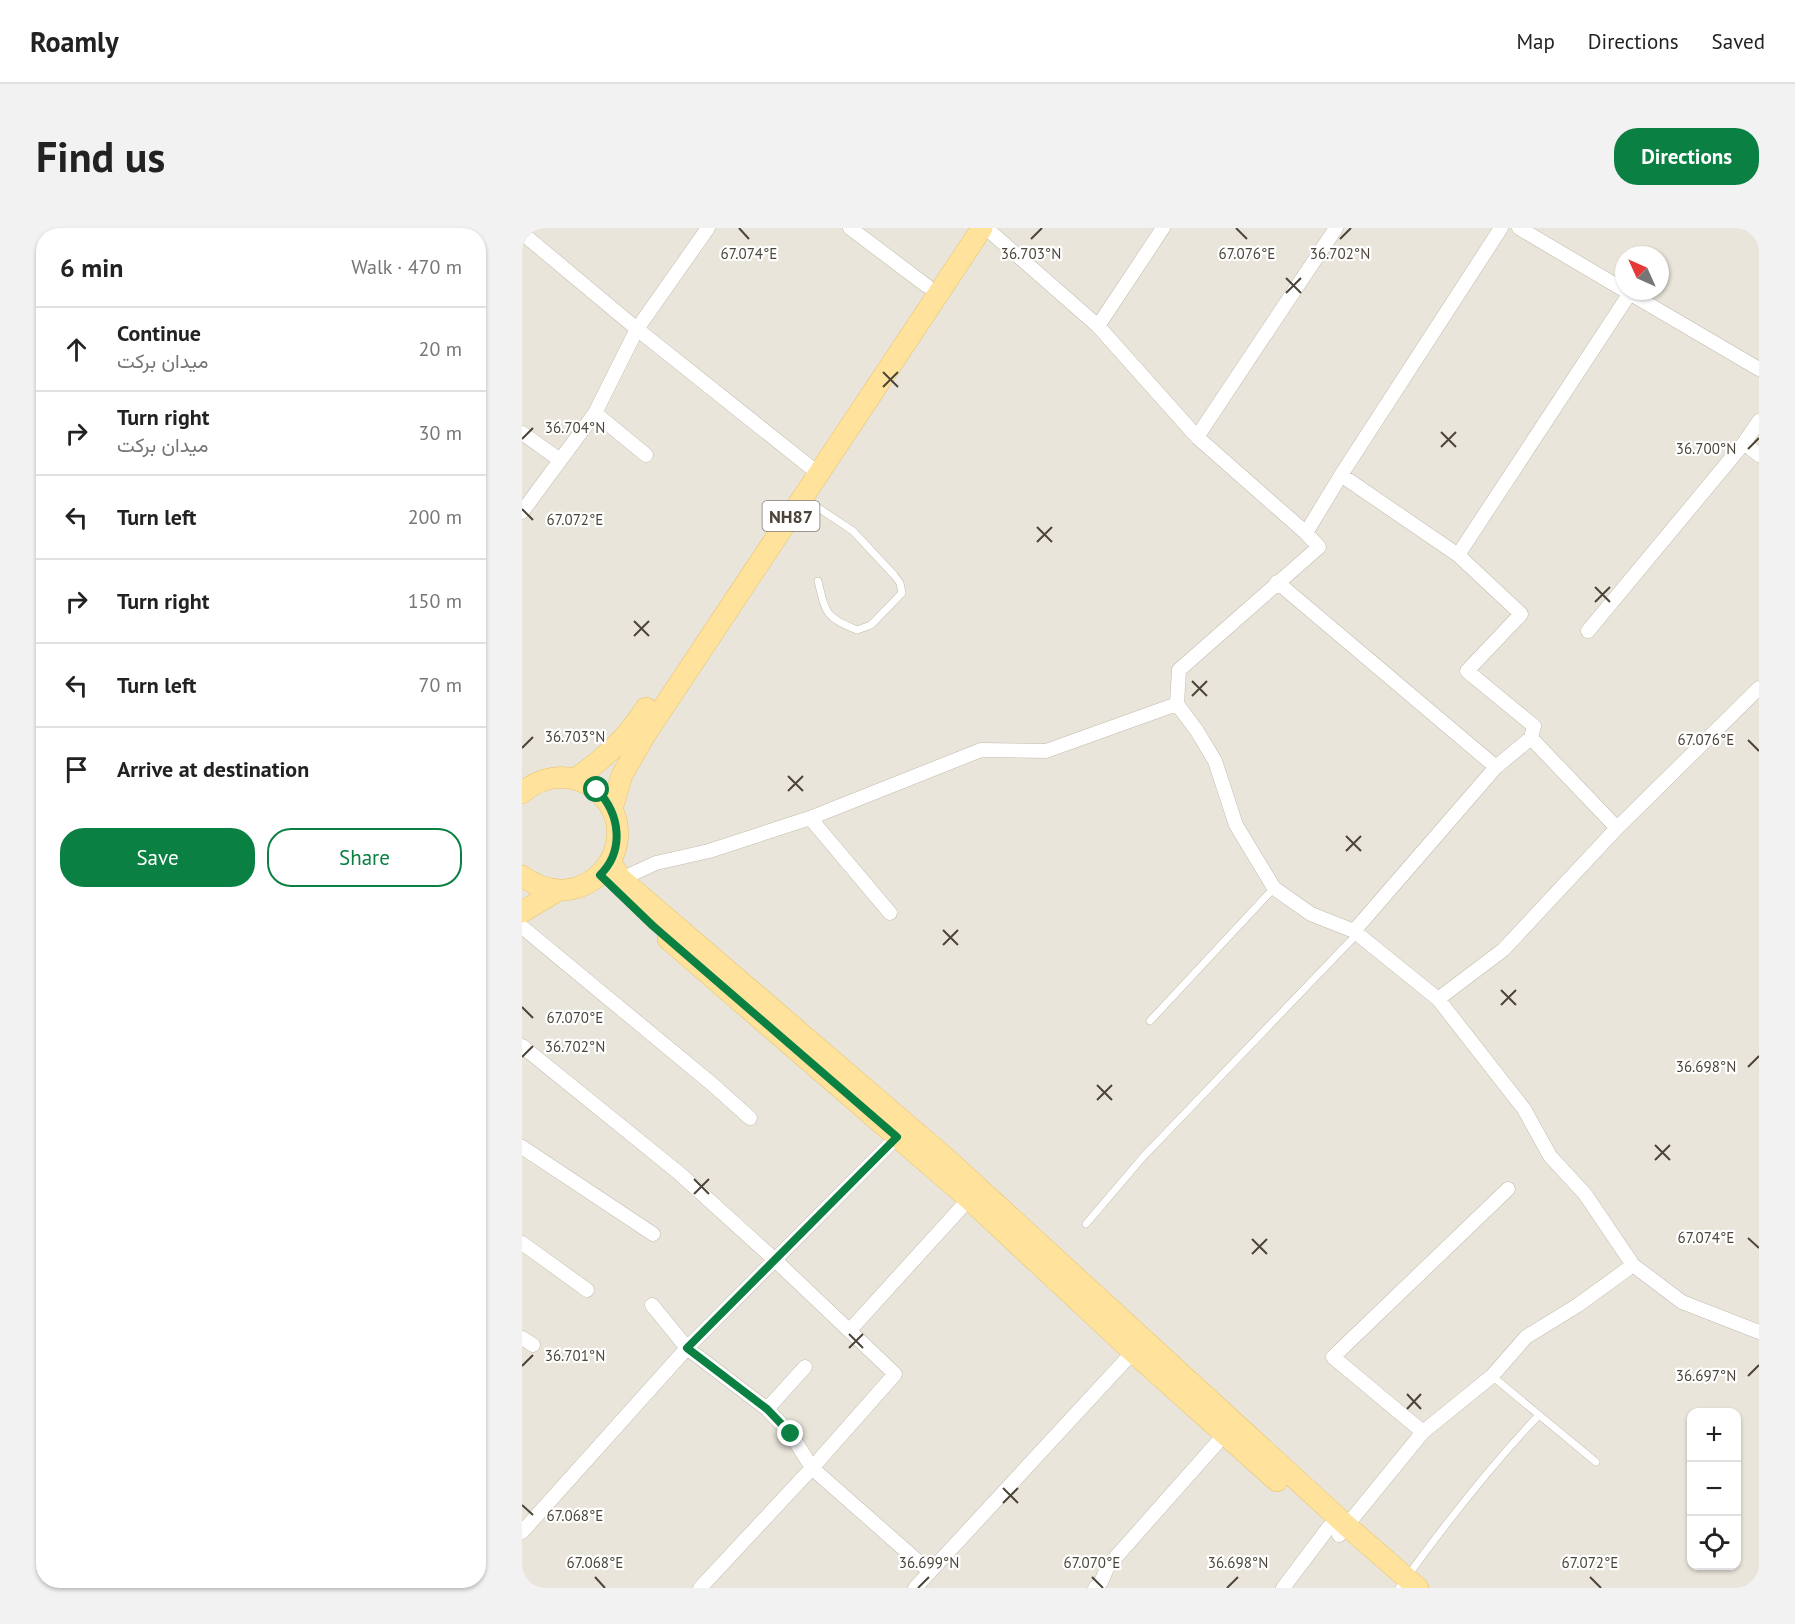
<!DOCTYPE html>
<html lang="en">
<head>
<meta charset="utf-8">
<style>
	:root { --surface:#fff; --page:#f2f2f2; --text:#222; --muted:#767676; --line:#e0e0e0; --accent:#0b8043 }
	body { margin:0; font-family:"PT Sans",Vazirmatn,sans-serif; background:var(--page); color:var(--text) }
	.controls { position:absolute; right:18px; bottom:18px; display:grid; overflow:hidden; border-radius:12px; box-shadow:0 2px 4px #0004 }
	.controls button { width:54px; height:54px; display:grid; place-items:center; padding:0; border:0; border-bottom:2px solid var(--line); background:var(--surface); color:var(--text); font:30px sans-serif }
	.compass { position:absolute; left:1093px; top:18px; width:54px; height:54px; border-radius:50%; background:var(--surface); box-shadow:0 2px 4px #0004; rotate:315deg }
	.stop { position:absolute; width:18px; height:18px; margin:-14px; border:4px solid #0b8043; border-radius:50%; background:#fff }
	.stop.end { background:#0b8043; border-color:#fff; box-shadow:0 2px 6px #0008 }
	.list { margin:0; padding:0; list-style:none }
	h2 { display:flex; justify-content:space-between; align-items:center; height:78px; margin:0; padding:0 24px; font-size:26px }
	h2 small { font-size:20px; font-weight:400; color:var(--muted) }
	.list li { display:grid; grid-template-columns:39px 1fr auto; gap:18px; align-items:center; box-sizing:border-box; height:84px; padding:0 24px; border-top:2px solid var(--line) }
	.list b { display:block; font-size:22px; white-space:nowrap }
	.list p { margin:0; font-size:20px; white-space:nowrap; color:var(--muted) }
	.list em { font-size:20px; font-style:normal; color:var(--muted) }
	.actions { display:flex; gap:12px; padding:18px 24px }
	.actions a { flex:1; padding:14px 0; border:2px solid var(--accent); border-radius:24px; text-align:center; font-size:21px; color:var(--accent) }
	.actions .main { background:var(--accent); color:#fff }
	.icon { flex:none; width:33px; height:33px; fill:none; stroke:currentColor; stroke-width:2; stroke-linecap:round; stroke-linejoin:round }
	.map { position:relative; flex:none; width:1237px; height:1360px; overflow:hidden; border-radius:24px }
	header { display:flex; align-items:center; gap:36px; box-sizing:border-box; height:84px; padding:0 30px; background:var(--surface); border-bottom:2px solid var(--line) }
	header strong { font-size:28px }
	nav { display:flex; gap:33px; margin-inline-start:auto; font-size:21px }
	.intro { display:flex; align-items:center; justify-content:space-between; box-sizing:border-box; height:144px; padding:0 36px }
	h1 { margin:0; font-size:42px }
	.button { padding:15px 27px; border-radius:24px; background:var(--accent); color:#fff; font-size:21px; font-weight:700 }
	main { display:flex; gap:36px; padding:0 36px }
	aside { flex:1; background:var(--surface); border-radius:24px; box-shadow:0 2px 4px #0004 }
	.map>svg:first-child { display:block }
	.residential { fill:#eae5da; fill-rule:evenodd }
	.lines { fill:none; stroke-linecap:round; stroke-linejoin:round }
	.lane-casing { stroke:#c2bbae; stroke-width:8 }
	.street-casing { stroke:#c2bbae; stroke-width:15 }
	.primary-casing { stroke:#e6c16a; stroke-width:22 }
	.lane { stroke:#fff; stroke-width:7 }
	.street { stroke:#fff; stroke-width:14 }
	.primary { stroke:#ffe39c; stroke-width:21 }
	.route { stroke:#0b8043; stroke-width:8 }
	.ticks { fill:none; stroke:#4b4439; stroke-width:2 }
	.labels { text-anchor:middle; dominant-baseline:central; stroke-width:4.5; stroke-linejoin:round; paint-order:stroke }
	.shield { fill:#fff; stroke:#817c74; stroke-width:1.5 }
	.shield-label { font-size:18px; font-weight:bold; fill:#4b4439 }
	.ticks-label { font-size:15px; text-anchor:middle; fill:#4b4439; stroke:#fff; stroke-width:4.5; stroke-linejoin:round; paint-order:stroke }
</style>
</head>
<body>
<header>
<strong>Roamly</strong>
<nav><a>Map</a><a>Directions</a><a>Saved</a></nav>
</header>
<div class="intro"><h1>Find us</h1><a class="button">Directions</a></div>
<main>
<aside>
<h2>6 min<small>Walk · 470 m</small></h2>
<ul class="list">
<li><svg class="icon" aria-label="ahead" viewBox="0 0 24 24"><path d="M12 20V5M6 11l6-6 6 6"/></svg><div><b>Continue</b><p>میدان برکت</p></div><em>20 m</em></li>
<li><svg class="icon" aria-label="right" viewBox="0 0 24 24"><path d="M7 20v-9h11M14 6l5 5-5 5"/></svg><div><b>Turn right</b><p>میدان برکت</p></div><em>30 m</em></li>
<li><svg class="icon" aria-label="left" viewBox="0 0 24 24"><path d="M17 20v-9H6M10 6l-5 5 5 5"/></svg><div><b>Turn left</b></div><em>200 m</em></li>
<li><svg class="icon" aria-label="right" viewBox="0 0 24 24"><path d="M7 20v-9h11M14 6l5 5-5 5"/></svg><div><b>Turn right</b></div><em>150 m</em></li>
<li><svg class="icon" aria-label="left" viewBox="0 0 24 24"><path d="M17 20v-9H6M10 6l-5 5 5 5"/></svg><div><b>Turn left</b></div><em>70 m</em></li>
<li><svg class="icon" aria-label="arrive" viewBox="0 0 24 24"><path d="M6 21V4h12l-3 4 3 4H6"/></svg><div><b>Arrive at destination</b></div></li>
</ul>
<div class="actions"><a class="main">Save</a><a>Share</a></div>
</aside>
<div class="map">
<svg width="1237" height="1360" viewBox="0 0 1237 1360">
	<rect width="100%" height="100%" fill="#f6f3ec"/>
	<path class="residential" d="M0 0H1237V1360H0ZM1102 27H1138V63H1102ZM1170 1184H1214V1338H1170Z"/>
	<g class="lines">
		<defs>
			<path id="lane" d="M283 271 331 303 372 347 378 355 380 365 349 397 335 402C303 389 304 386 296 353
				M628 793 752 660
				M564 996 621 929 835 706
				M970 1148 1074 1234
				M877 1360C920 1300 965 1242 1016 1188"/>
			<path id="street" d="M328 0 405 58
				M464 0 576 98 675 209 784 305 797 319 657 442 655 476
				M997 0 1102 62
				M0 5 115 101 297 246
				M1104 63 1237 141
				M576 98 641 0
				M73 185 124 227
				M0 205 38 232
				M675 209 814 0
				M1222 215 1237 227
				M819 247 936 327 999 386 945 443 1012 498 1009 510
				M0 284 73 185 115 101 186 0
				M784 305 819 247 979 0
				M936 327 1108 65
				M755 354 974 539
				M1066 403 1222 215 1237 193
				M288 590 368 685
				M99 651 134 635 187 623 288 590 459 522 524 523 655 476 675 503 693 533 714 597 752 660 789 686 832 703 916 771 1002 881 1028 928 1063 966 1111 1037 1160 1074 1237 1104
				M0 699 190 856 228 890
				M832 703 974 539 1009 510 1095 600
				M916 771 981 722 1095 600 1237 460
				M0 818 157 945 253 1032 373 1146 290 1240 178 1360
				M0 919 131 1006
				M0 1015 65 1062
				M130 1077 165 1120 245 1181 269 1206 290 1240 408 1344
				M328 1102 447 971
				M0 1110 11 1117
				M245 1181 283 1139
				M901 1204 811 1129 986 961
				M0 1304 165 1120 375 909
				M817 1307 901 1204 970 1148 1004 1109 1056 1077 1111 1037
				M393 1360 611 1124
				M573 1360 579 1354 586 1338 702 1207
				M761 1360 807 1299"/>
			<path id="primary" d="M53 551C83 530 104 511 124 480
				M0 565C13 553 30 548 47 550 59 552 70 557 79 566 127 616 62 694 0 648
				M90 581 100 547 123 507 460 0
				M88 633 99 651 425 931 825 1298 896 1360
				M0 684 35 663
				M146 711 447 971 611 1124 755 1253"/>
		</defs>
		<use href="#lane" class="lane-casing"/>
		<use href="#street" class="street-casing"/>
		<use href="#primary" class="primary-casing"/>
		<use href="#lane" class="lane"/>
		<use href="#street" class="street"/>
		<use href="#primary" class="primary"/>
	</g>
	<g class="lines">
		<path class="route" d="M75 562C98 586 103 622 78 647L131 698 375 909 165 1120 245 1181 269 1206"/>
	</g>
	<path class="ticks" d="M217 0 227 11M714 0 725 11M509 11 520 0M818 11 829 0M764 50 779 65M764 65 779 50M361 144 376 159M361 159 376 144M919 204 934 219M0 211 11 200M919 219 934 204M1226 221 1237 210M0 281 11 292M515 299 530 314M515 314 530 299M1073 359 1088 374M1073 374 1088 359M112 393 127 408M112 408 127 393M670 453 685 468M670 468 685 453M1226 512 1237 523M0 520 11 509M266 548 281 563M266 563 281 548M824 608 839 623M824 623 839 608M421 702 436 717M421 717 436 702M979 762 994 777M979 777 994 762M0 779 11 790M0 829 11 818M1226 839 1237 828M575 857 590 872M575 872 590 857M1133 917 1148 932M1133 932 1148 917M172 951 187 966M172 966 187 951M1226 1010 1237 1020M730 1011 745 1026M730 1026 745 1011M327 1106 341 1120M327 1120 341 1106M0 1138 11 1127M1226 1148 1237 1137M885 1166 899 1181M885 1181 899 1166M481 1260 496 1275M481 1275 496 1260M0 1277 11 1287M73 1349 83 1360M570 1349 581 1360M1068 1349 1079 1360M396 1360 407 1349M705 1360 716 1349"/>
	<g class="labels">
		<rect class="shield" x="240.5" y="273" width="57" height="30" rx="4.5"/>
		<g class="shield-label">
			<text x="269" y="288">NH87</text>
		</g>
	</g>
	<g class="ticks-label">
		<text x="227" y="31">67.074°E</text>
		<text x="509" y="31">36.703°N</text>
		<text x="725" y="31">67.076°E</text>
		<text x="818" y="31">36.702°N</text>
		<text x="53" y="205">36.704°N</text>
		<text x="1184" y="226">36.700°N</text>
		<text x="53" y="297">67.072°E</text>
		<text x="53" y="514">36.703°N</text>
		<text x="1184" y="517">67.076°E</text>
		<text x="53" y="795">67.070°E</text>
		<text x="53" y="824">36.702°N</text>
		<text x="1184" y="844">36.698°N</text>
		<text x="1184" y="1015">67.074°E</text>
		<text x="53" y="1133">36.701°N</text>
		<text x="1184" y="1153">36.697°N</text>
		<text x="53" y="1293">67.068°E</text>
		<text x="73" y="1340">67.068°E</text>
		<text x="407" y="1340">36.699°N</text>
		<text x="716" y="1340">36.698°N</text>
		<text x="570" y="1340">67.070°E</text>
		<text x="1068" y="1340">67.072°E</text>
	</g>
</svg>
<div class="controls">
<button>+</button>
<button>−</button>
<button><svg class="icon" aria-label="locate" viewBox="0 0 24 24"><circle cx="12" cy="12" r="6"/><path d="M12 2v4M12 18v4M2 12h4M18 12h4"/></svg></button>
</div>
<svg class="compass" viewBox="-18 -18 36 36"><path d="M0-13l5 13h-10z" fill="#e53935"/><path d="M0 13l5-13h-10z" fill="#767676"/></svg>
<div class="stop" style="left:75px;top:562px"></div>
<div class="stop end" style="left:269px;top:1206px"></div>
</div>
</main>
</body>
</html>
